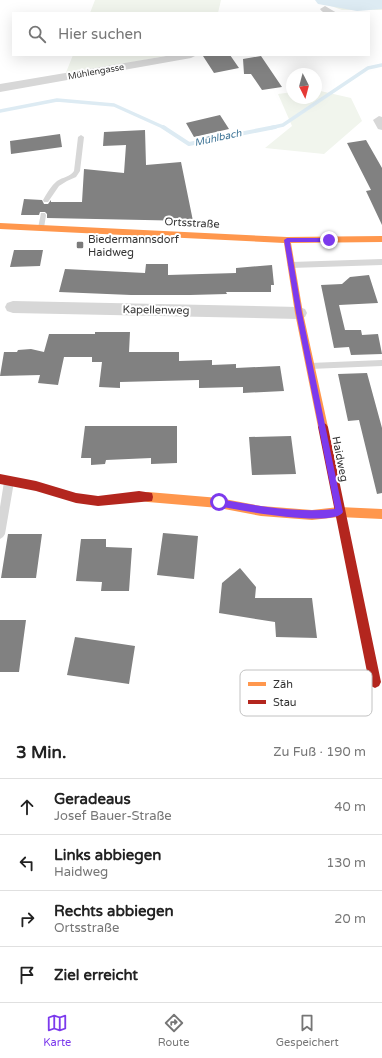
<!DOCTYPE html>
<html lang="de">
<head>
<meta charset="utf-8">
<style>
	:root { --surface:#fff; --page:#f2f2f2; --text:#222; --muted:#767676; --line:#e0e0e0; --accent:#7c3aed }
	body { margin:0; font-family:"Varela Round",sans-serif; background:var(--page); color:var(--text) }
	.compass { position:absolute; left:286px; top:68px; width:36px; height:36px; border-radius:50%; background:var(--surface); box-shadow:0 4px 16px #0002; rotate:174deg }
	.stop { position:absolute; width:12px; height:12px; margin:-9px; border:3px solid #7c3aed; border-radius:50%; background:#fff }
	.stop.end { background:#7c3aed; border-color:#fff; box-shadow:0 1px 4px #0008 }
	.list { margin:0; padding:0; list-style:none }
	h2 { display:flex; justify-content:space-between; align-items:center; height:52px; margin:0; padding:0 16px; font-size:17px }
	h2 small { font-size:13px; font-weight:400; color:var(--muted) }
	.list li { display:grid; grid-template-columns:26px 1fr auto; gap:12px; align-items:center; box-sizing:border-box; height:56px; padding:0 16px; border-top:1px solid var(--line) }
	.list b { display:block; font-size:15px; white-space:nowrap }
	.list p { margin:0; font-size:13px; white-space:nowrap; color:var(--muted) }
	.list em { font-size:13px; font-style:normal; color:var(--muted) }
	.icon { flex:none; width:22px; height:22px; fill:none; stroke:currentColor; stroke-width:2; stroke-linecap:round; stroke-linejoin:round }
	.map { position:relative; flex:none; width:382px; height:726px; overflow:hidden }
	.search { position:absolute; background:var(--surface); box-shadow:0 4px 16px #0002; left:12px; right:12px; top:12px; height:44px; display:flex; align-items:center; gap:10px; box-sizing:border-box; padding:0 14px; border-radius:0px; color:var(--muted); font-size:15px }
	.sheet { height:276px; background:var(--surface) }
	nav { display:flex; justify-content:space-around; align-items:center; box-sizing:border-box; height:56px; border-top:1px solid var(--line); background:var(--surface); font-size:11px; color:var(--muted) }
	nav a { display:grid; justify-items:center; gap:2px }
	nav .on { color:var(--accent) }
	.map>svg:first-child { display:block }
	.green { fill:#f1f5ed }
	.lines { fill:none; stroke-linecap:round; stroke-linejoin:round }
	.stream-far1 { stroke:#ddebf3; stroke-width:3.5 }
	.stream { stroke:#ddebf3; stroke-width:4 }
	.river { fill:#ddebf3; fill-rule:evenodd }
	.building { fill:#818181 }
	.lane { fill:#d7d7d7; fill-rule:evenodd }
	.street { fill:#d7d7d7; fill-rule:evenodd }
	.slow { fill:#ff974d; fill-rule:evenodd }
	.jam { fill:#b3261e; fill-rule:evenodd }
	.route { fill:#7c3aed }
	.poi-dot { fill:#7a7a7a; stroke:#fff; stroke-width:1.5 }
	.labels { text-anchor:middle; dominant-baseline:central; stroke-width:4; stroke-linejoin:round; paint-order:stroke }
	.far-street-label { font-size:9px; fill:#333; stroke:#fff }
	.far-water-label { font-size:10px; font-style:italic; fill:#3f7597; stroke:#fff }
	.street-label { font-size:11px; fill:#333; stroke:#fff }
	.poi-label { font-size:11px; fill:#333; stroke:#fff; text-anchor:start }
	.key { fill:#fff; stroke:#c2c2c2; stroke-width:1 }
	.key-label { font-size:11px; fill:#333 }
</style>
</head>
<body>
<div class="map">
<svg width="382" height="726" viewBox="0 0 382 726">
	<rect width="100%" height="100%" fill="#fff"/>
	<path class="green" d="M95 0H221L218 13H90Z
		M329 0H382V10H342L328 5Z
		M73 55H170L65 75Z
		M316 90 351 98 362 121 324 154 265 148 292 126 278 94 292 92V98H316Z"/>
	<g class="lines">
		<path class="stream-far1" d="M0 111 57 100 114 105 165 128
			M270 128 283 125 368 68 382 65"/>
		<path class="stream" d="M163 127 189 144 275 127"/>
		<path class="river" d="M315 0H382V9L357 11 318 4Z"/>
	</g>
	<path class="building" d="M214 55H230L239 68 214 73 203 56Z
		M261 56 282 87 262 90 251 74H244L243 59Z
		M220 115 229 129 194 137 186 123Z
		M145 130 146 165 181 162 193 221 47 218V214L45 212H40L39 215H21L24 199 42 200 44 204H48L51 200V202H82L84 169 124 173 126 145 103 146 104 132Z
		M60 134 62 147 11 154 10 141Z
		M366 140 382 168V225L366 191 371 190 347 143Z
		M14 250H43L40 266 10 267Z
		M146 264H168V275L236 273V268L272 265 274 285H271V292H226L227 294 190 295H131L59 292 65 269 145 273Z
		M369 275 378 303 339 305 345 330H361L362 335 378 334 382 354 351 355 349 347 334 348 321 285 342 284 350 277Z
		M95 332H130L129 352H179V361L212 360V365L236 364V368L280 366 284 391 243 393V387L199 388V380L120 382V388L99 387 102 362H92V357H64L58 385 38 383 40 375 0 376 4 352H17L18 350 31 349 44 352 49 334H95Z
		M367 373 382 428V493L377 494 359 420 348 421 338 374Z
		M85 426H177V463L151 464V458L106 460 105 464 91 465V458H81Z
		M291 436 296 474 252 475 249 437Z
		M163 533 198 536 194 579 157 575Z
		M8 534H42L36 578H1Z
		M81 539H106V547L132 548 129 591H101L102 582 76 581Z
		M240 568 256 587 255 598H312L317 638 276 637 275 622 219 613 222 583Z
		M0 620H26L19 672H0Z
		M75 637 135 646 129 684 67 675Z"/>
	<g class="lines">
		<path class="lane" d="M81 135 84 137 80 171 76 177 67 181 59 186 48 202H44L43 200C47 193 51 186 57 181 63 177 70 177 74 171L78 137Z
			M41 213H45L46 215 44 228 41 230 38 228Z
			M382 259V265L291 268 287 265 291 262Z
			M382 360V366L310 369 307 368 306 366 307 364 310 363Z
			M9 478 12 479 14 482 5 534 3 537 0 539V507L4 482 6 479Z"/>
		<path class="street" d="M325 6 337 13C331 13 324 15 320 9Z
			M172 55H197L191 58 0 92V84Z
			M379 116 382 117V130L378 129 373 120Z
			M13 301 299 307 305 309 307 313 305 317 299 319 13 313 7 311 5 307 7 303Z"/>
		<path class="slow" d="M0 223 287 237 382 236V242L291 243 303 313 328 427 326 430 323 431 320 430 318 427 295 313 284 243 0 229Z
			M148 492 219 498 261 506 312 510 339 507 382 509V519L339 517 312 520 261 516 219 508 148 502 144 501 143 497 144 493Z"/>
		<path class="jam" d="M323 423 326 424 328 427 381 682 379 686 375 688 371 686 369 682 318 427 320 424Z
			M0 474 36 481 76 493 98 496 139 491 152 493 153 497 152 501 98 506 76 503 36 491 0 484Z"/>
	</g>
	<path class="route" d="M287 238H329L332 240 329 242H290L302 313 343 512C335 528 236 510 219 506L216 502 219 499C258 506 295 513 335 509L296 313 284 240Z"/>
	<rect class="poi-dot" x="76" y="241" width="8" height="8" rx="2"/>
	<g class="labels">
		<g class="far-street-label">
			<text transform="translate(96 72) rotate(-10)">Mühlengasse</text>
		</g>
		<g class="far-water-label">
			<text transform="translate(218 138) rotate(-12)">Mühlbach</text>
		</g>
		<g class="street-label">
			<text transform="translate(192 223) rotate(3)">Ortsstraße</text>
			<text transform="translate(156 310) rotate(1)">Kapellenweg</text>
			<text transform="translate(340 459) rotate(79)">Haidweg</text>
		</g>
		<g class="poi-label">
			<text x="88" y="239">Biedermannsdorf<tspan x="88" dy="13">Haidweg</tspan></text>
		</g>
	</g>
	<rect x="240" y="670" width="132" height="46" rx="6" class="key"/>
	<rect x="248" y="682" width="18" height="4" fill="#ff974d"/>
	<rect x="248" y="700" width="18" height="4" fill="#b3261e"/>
	<g class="key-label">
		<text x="273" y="688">Zäh</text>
		<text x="273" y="706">Stau</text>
	</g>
</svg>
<svg class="compass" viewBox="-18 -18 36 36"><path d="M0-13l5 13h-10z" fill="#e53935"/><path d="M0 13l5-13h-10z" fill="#767676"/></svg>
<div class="stop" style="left:219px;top:502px"></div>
<div class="stop end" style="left:329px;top:240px"></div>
<div class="search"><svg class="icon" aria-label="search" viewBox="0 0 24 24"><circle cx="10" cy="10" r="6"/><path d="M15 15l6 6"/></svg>Hier suchen</div>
</div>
<section class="sheet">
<h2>3 Min.<small>Zu Fuß · 190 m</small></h2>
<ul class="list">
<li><svg class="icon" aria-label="ahead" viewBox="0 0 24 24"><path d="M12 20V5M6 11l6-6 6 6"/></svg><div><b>Geradeaus</b><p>Josef Bauer-Straße</p></div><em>40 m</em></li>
<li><svg class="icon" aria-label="left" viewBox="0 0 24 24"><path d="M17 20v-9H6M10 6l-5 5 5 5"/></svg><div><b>Links abbiegen</b><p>Haidweg</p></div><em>130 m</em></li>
<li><svg class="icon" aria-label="right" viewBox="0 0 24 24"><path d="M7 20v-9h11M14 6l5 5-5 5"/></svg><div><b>Rechts abbiegen</b><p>Ortsstraße</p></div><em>20 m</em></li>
<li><svg class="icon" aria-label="arrive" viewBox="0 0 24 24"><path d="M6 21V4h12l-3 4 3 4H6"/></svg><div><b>Ziel erreicht</b></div></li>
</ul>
</section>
<nav>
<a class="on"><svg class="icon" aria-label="map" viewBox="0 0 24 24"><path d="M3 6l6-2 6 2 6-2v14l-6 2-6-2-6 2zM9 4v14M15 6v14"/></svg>Karte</a>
<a><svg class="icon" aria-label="directions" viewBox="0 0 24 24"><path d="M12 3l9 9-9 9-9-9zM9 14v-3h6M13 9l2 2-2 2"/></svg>Route</a>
<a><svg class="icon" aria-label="saved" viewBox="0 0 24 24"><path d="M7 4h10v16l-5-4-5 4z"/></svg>Gespeichert</a>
</nav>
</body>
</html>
